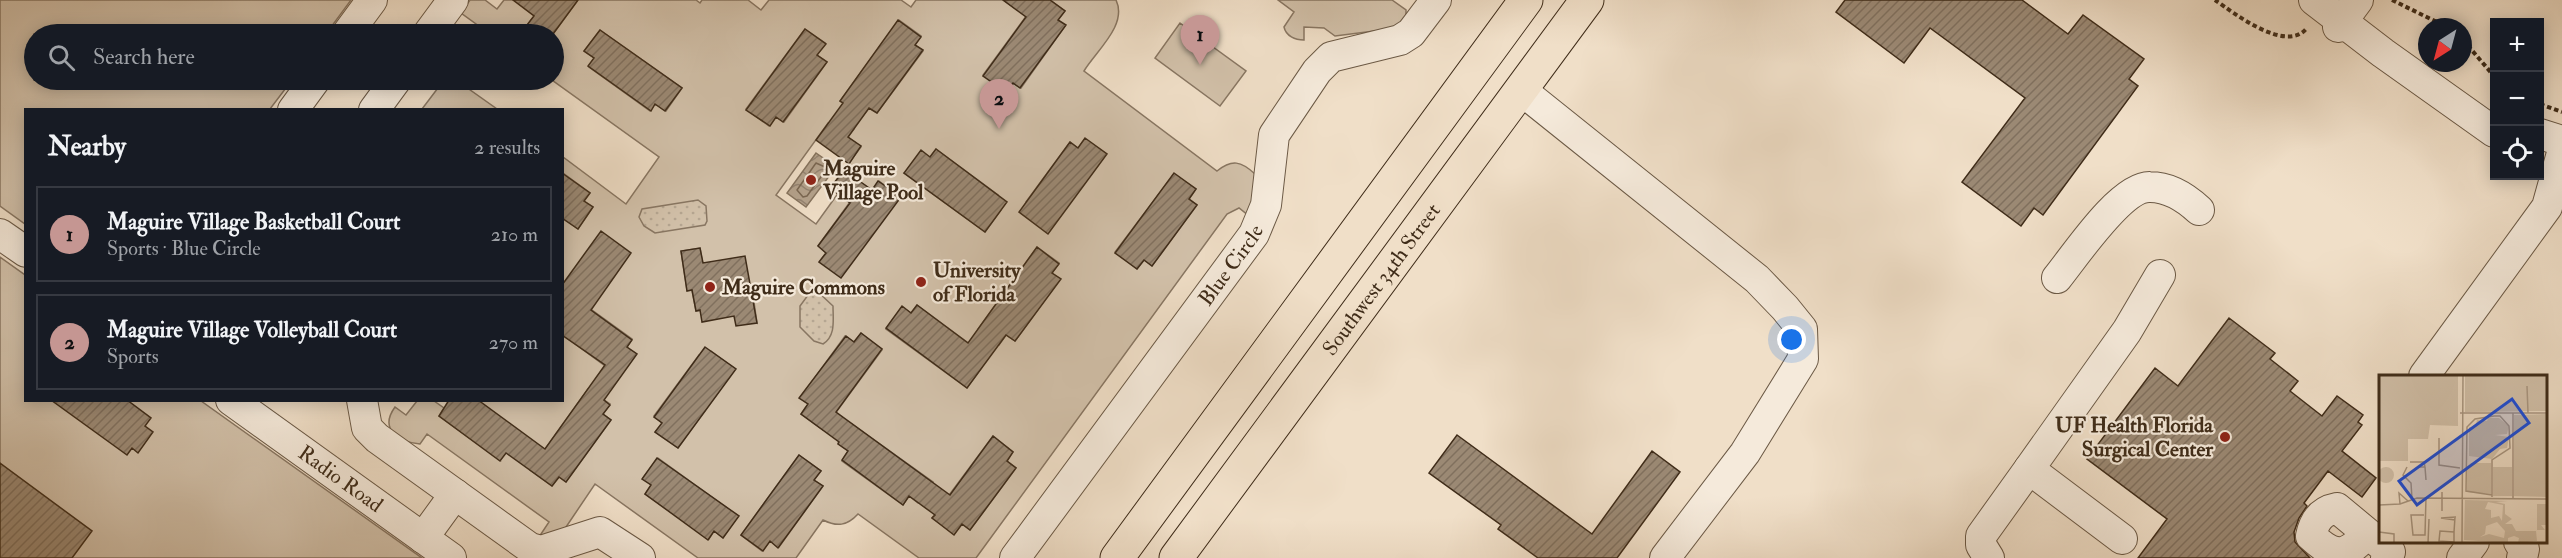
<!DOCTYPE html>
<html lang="en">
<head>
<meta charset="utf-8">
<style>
	:root { --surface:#171b24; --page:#20242c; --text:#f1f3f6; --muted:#9ea1a6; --line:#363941; --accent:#c59692 }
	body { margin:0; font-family:"IM FELL Double Pica",serif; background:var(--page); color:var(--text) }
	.controls { position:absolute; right:18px; top:18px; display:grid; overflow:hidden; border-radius:0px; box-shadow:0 3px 15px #0003 }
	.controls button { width:54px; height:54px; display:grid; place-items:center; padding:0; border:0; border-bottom:2px solid var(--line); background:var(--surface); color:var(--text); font:30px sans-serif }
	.compass { position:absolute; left:2418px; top:18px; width:54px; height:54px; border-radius:50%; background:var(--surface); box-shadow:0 3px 15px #0003; rotate:216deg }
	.you { position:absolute; left:1792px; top:340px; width:21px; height:21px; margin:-15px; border:4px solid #fff; border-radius:50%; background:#1a73e8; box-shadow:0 0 0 9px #1a73e833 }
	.badge { display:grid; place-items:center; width:39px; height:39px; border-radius:50%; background:var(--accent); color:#111; font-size:20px; font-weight:700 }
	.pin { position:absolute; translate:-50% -50px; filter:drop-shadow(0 2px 3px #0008) }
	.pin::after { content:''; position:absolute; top:32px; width:21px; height:18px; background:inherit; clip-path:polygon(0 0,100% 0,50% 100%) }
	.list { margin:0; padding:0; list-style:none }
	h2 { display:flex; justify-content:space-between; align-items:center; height:78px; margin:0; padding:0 24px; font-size:26px }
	h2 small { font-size:20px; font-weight:400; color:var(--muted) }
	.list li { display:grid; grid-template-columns:39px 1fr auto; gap:18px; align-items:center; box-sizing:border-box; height:96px; margin:0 12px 12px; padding:0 12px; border:2px solid var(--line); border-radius:0px }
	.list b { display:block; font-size:22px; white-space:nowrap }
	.list p { margin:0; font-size:20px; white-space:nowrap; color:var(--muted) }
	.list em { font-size:20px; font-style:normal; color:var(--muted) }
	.icon { flex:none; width:33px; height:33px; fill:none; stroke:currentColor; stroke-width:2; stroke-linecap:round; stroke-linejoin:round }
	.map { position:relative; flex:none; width:2562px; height:558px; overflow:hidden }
	.search { position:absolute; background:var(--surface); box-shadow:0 3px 15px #0003; left:24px; top:24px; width:540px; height:66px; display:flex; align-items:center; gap:15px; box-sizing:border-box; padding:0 21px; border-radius:33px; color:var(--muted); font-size:22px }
	.panel { position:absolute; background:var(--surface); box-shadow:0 3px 15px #0003; left:24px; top:108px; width:540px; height:294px; border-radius:0px }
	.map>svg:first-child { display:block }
	.grass { fill:#d2c1aa; stroke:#887662; stroke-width:1.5; fill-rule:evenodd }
	.park { fill:url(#park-dots); stroke:#887662; stroke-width:1.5 }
	.water { fill:url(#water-waves); stroke:#85735e; stroke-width:1.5 }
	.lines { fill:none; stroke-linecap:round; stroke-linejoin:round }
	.shore { stroke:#7a6752; stroke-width:1.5 }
	.building { fill:url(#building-hatch); stroke:#3f2c19; stroke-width:1.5 }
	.minor-casing { stroke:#6b5945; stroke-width:32 }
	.major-casing { stroke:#3f2c19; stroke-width:35 }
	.path { stroke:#3f2c19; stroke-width:4; stroke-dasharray:4.5 3; stroke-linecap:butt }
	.minor { stroke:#f5eadb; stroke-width:30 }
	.major { stroke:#f0dfc8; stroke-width:33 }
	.poi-dot { fill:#8f2418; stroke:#f5eadb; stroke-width:2 }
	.labels { text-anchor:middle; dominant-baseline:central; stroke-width:4.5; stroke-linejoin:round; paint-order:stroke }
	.poi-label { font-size:21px; font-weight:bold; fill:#3f2c19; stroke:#f5eadb; text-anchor:start }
	.street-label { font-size:21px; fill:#3f2c19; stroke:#f5eadb }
	.inset-road { fill:none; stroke:#a99782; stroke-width:1.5 }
	.view { fill:#1d4ed8; fill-opacity:0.15; stroke:#1d4ed8; stroke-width:3 }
	.inset-edge { fill:none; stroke:#3f2c19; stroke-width:3 }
</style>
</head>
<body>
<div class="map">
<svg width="2562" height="558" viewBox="0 0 2562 558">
	<defs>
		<pattern id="park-dots" width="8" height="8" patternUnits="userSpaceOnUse" patternTransform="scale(1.5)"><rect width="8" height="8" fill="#d2c1aa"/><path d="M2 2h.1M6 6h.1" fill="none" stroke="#b5a692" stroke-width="1.8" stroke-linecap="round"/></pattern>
		<pattern id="water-waves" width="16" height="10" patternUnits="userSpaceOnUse" patternTransform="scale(1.5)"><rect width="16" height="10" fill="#b4a28c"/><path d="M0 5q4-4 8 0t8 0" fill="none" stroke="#948472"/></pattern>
		<pattern id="building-hatch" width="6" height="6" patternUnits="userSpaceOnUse" patternTransform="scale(1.5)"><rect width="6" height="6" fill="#9b8974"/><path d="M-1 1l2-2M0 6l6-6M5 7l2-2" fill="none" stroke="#80705e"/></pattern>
	</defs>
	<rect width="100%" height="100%" fill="#f0dfc8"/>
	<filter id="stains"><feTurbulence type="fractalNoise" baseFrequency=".00333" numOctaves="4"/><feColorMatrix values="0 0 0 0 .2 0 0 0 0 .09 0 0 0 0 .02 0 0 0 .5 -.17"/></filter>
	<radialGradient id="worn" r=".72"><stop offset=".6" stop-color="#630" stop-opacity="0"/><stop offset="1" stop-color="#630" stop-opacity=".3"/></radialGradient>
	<path class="grass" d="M0 0H351L326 34H34V80H292L270 109 26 110 25 224 0 206Z
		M470 0H485L497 9 504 0H532L534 16 527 25 540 34H490L461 13Z
		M578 0H696L700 3 702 0H748L761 10 769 0H901L911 7 916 0H1003L1016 9 1038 0 983 75 1006 92 1013 83 1021 88 1065 26 1058 20 1065 11 1050 0H1116C1128 25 1096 51 1084 71L1217 171C1232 159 1241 161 1255 174V211L1248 215 1239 208 1227 214 976 558H919L858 514C847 526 837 527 823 520L796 558H698L595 484 562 533 539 537 549 522 427 434 420 444C398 442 379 429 395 407L406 415 417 401H434L444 408 439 416 500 460 478 401 562 400 563 335 620 377 627 347 632 339 571 295 563 302V218L578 229 593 207 584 201 590 193 563 173V157L626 204 659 157 552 80 553 34ZM899 20 921 36 915 45 923 51 877 113 869 108 862 117 840 101ZM805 29 825 43 817 55 827 62 784 122 776 117 769 126 746 109ZM600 30 682 88 666 111 655 104 650 111 589 67 594 58 584 51ZM828 123 854 129 848 137 861 147 840 175 847 181 816 224 776 195ZM1085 139 1027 217 1033 208 1026 202 1070 142 1078 148ZM936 149 998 195 992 203 1001 210 985 232 904 173 930 157ZM1174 174 1196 189 1189 199 1197 205 1152 266 1144 260 1137 269 1115 252ZM879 181 900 197 819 262 826 253 818 246 863 184 872 190ZM1037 247 1059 263 1052 273 1060 279 1015 341 1006 335 999 345 978 329ZM700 248 706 283 737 305 754 302 757 323 733 309 696 311 692 290H687L681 251ZM917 305 979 351 982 367 967 388 886 329 902 307 911 313ZM861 333 882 350 823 430 801 414 808 404 800 398 845 336 854 342ZM711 351 735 369 678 448 655 432 662 423 654 416 699 355 705 359ZM588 389 610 404 603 414 611 420 566 482 559 477 552 486 530 470ZM852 424 933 482 918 503 909 496 903 505 842 461 848 451 838 443ZM993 436 1013 452 1007 461 1016 468 970 530 962 524 954 534 932 518ZM799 455 821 471 814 480 823 486 779 547 770 541 762 551 741 535ZM658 458 738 516 723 538 714 531 709 539 645 494 651 485 643 478Z
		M1278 0H1392L1406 10V19L1398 28 1335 36 1324 28 1304 27V40C1295 40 1286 36 1284 27L1294 12Z
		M1180 23 1246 71 1220 106 1155 58Z
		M444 80H456L497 109H422Z
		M0 257 25 275 26 400 201 401 422 558H0Z"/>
	<path class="park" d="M698 200 706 206 707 221 705 225 655 233 644 226 639 217 642 209Z
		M811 291 818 292 833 306C833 320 836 336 823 344L814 341 800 327V306Z"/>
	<path class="water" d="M816 153 836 167 806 207 787 193Z"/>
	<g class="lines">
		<path class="shore" d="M816 163 825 167 826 170 807 196 803 197 797 190Z"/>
	</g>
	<path class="building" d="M513 0H578L553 34H540L527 25 534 16Z
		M1003 0H1050L1065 11 1058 20 1066 25 1020 88 1013 83 1006 92 983 76 1026 17Z
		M1845 0H2022L2068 34 2083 15 2144 59 2129 79 2138 86 2043 215 2034 208 2021 226 1962 182 2025 98 1930 28 1904 63 1836 12Z
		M898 20 921 37 915 45 923 50 877 113 869 108 848 137 861 146 849 164 816 140 843 103 840 101Z
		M805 29 826 44 817 55 827 62 783 122 776 117 770 126 746 110Z
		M600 30 682 88 665 111 655 104 651 111 588 66 594 58 584 51Z
		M1085 138 1107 154 1048 234 1019 212 1070 142 1078 148Z
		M936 149 1007 202 985 232 904 173 921 150 930 157Z
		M844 170 872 190 878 181 901 197 841 278 819 262 826 253 818 246 850 203 830 188Z
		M562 173 590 193 584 201 593 207 578 229 562 218Z
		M1174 173 1196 189 1189 199 1197 205 1152 266 1144 260 1137 269 1115 253Z
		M601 231 631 253 591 310 632 340 627 347 637 354 604 400 610 405 603 414 611 420 566 482 559 477 552 486 506 453 500 461 439 416 449 400H478L545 449 605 365 562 335V285Z
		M1037 247 1059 264 1052 273 1061 279 1015 341 1006 335 967 388 886 328 902 306 911 313 917 305 968 343Z
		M700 248 703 263 745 256 757 323 736 326 734 316 702 322 700 310 696 311 692 290 687 291 681 251Z
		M2229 318 2275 353 2270 359 2298 381 2290 391 2322 416 2337 396 2363 415 2358 422 2362 425 2342 451 2376 478 2362 497 2328 471 2304 503 2307 506 2299 518 2294 532 2295 542 2310 558H2138L2167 519 2087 459 2155 368 2178 386Z
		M861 333 882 349 836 412 950 495 993 436 1013 452 1007 461 1016 468 970 530 962 524 954 535 932 518 935 515 909 496 903 505 842 460 848 451 838 444 839 442 801 414 808 404 799 398 846 336 854 342Z
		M705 347 736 369 678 448 655 432 662 423 654 417Z
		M51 400H127L151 418 145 426 153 432 138 453 132 448 127 455Z
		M1457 435 1592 534 1652 451 1680 472 1617 558H1538L1498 529 1501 525 1429 473Z
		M799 455 821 471 814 480 823 486 778 548 770 541 763 551 741 535Z
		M657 458 739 516 723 538 714 531 708 540 645 494 651 485 642 479Z
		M0 463 92 531 72 558H0Z"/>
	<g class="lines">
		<defs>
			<g id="minor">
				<path d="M2314 0 2383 53 2494 132"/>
				<path d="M2338 27 2358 0"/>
				<path d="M347 34 372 0"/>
				<path d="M428 34 453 0"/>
				<path d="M1521 90 1757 279 1785 308 1802 329 1803 359 1745 453 1665 558"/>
				<path d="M293 110 315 80"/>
				<path d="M374 110 396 80"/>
				<path d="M2540 134 2562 141"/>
				<path d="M0 234 26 252"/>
				<path d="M2057 278C2075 256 2121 186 2150 187 2170 187 2186 198 2199 210"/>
				<path d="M2424 376 2547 207 2562 153"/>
				<path id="s1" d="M231 400 451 558"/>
				<path d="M362 400 367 428 377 438 530 548 541 551 600 532 640 558"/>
				<path d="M2367 533C2346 558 2335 558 2311 536 2314 521 2321 511 2337 508L2390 552 2386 558"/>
				<path d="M423 538 455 494"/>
				<path d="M2122 539 2029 469 2127 331 2160 275"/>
				<path d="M2519 542 2524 549 2522 558"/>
				<path id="s2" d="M1015 558 1254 234 1266 205 1274 135 1317 71 1331 57 1400 40 1411 33 1436 0"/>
				<path d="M1989 558 1981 545V536L2029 469"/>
				<path d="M2462 558 2474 542"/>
			</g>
			<g id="major">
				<path d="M1117 558 1526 0"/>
				<path id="s3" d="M1176 558 1587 0"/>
			</g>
		</defs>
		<use href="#minor" class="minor-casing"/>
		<use href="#major" class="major-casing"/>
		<path class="path" d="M2215 0C2234 13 2286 54 2307 28
			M2392 0 2447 27
			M2463 40 2494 76
			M2540 104 2562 112"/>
		<use href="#minor" class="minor"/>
		<use href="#major" class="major"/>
	</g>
	<g class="poi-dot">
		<circle cx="811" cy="180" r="6"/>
		<circle cx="921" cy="282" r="6"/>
		<circle cx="710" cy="287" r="6"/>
		<circle cx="2225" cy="437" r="6"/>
	</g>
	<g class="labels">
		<g class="poi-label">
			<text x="823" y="168">Maguire<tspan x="823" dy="24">Village Pool</tspan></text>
			<text x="933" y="270">University<tspan x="933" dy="24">of Florida</tspan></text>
			<text x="722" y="287">Maguire Commons</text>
			<text x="2213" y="425" text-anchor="end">UF Health Florida<tspan x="2213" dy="24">Surgical Center</tspan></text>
		</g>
		<g class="street-label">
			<text stroke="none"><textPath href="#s2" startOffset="364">Blue Circle</textPath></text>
			<text stroke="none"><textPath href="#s3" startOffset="346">Southwest 34th Street</textPath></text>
			<text stroke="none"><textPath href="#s1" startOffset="135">Radio Road</textPath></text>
		</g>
	</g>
	<g transform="translate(2379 375)">
		<rect width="168" height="168" fill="#f0dfc8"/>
		<path d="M86 0H168V36L86 37ZM167 39 168 122 135 121V40ZM109 43H120L130 51 128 59 116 60 130 62 128 73 121 74 113 84 90 81V52L96 53 98 45 108 46ZM92 88H112V119L88 117V92ZM86 125 129 126 117 127 126 129V139L133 144 126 149H133L137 156H157L158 166 139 168 140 163 135 161 129 163V168L85 165ZM109 127 124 130 123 146 120 141 112 143V135L106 134ZM118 147 126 156 125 163 110 159 101 162 106 159 107 151ZM158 129H168V150H162L166 155H158Z" fill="#d2c1aa" fill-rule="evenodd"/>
		<path d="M0 0H79V51L51 50 49 64H29V86H0ZM-1 100a8 8 0 1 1 16 0a8 8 0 1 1-16 0Z" fill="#d2c1aa"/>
		<path d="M58 1H69L75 30 70 37 0 83V61L29 41 53 13Z" fill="#d2c1aa"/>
		<path d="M114 92H133V121H114Z" fill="#d2c1aa"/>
		<path class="inset-road" d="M148 11 149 38M81 38H168M134 38V124M60 63V90L81 93M31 87H45L46 92M28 92 24 100 32 108 33 124M40 92H46L47 105M63 117V136M113 120 87 116 88 52 96 44 115 41M113 122V85L131 73 130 51 121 41H115M21 129 20 118 29 126M0 130 21 129 38 123 168 124M45 140H32L34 160H46L47 122M76 145 62 143 77 142M0 157 15 159V168M75 157 61 156 60 166 75 167V157L76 142M49 168 50 144M83 168 84 0"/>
		<path class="view" d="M133 24 150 48 38 130 20 106Z"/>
		<rect width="168" height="168" class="inset-edge"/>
	</g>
	<rect width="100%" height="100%" filter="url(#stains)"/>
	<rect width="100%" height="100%" fill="url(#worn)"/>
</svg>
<div class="controls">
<button>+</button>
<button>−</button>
<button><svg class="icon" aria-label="locate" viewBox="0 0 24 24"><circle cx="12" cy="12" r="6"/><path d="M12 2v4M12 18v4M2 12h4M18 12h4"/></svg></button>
</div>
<svg class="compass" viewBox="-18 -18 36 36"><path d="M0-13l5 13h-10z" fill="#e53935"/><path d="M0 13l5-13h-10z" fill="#9ea1a6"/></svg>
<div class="you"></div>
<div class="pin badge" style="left:1200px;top:65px">1</div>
<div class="pin badge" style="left:999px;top:129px">2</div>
<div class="search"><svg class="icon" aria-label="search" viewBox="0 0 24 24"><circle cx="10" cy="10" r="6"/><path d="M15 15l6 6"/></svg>Search here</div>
<section class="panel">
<h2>Nearby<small>2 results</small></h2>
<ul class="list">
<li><span class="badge">1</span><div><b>Maguire Village Basketball Court</b><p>Sports · Blue Circle</p></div><em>210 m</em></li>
<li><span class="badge">2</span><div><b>Maguire Village Volleyball Court</b><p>Sports</p></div><em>270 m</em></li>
</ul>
</section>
</div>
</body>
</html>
